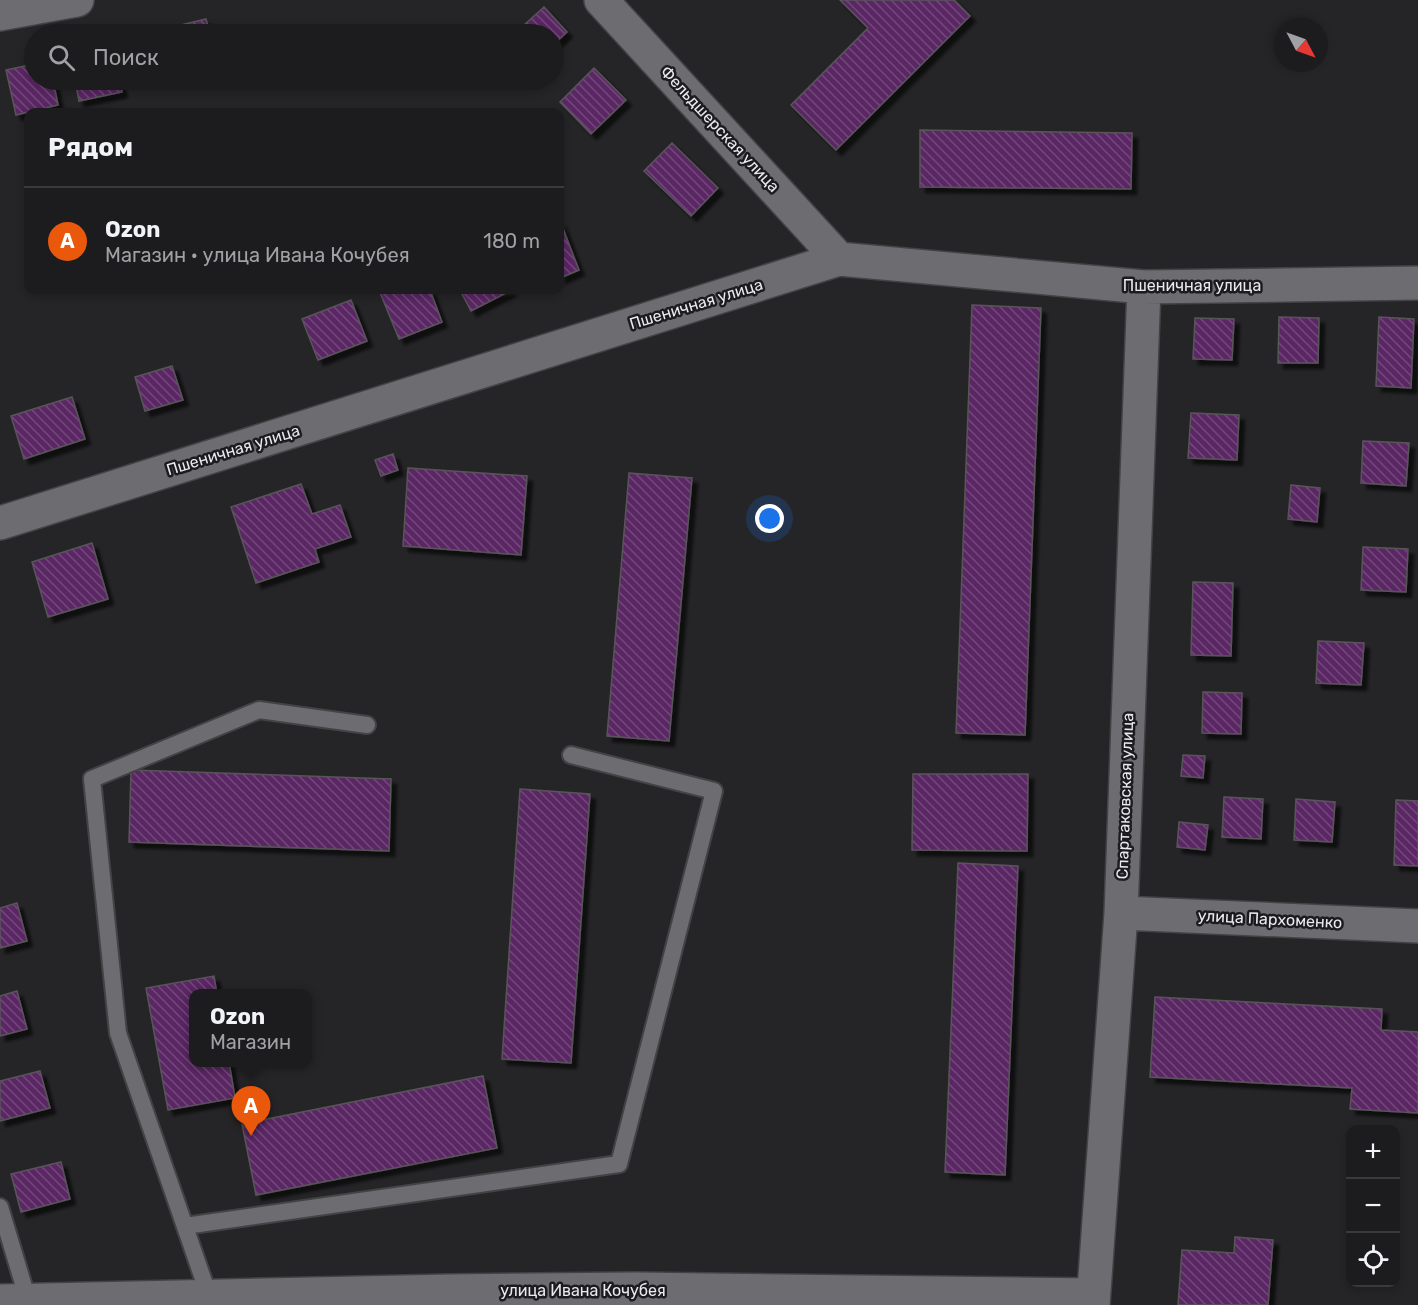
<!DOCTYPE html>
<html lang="ru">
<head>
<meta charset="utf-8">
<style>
	:root { --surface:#1c1c1e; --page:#252527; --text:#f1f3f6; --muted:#a0a1a4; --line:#3a3a3c; --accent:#ea580c }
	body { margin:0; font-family:Rubik,sans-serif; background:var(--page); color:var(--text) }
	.controls { position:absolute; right:18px; bottom:18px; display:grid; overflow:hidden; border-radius:12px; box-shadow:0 3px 9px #0003 }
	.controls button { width:54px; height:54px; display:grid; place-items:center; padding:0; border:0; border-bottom:2px solid var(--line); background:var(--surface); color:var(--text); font:30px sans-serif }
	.compass { position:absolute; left:1274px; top:18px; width:54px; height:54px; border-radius:50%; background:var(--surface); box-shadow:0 3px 9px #0003; rotate:131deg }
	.you { position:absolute; left:770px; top:519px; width:21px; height:21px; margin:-15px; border:4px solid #fff; border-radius:50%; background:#1a73e8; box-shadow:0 0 0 9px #1a73e833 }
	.badge { display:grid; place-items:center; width:39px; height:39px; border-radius:50%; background:var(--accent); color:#fff; font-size:20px; font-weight:700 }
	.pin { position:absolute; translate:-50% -50px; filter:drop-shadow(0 2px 3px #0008) }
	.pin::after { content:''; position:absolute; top:32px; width:21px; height:18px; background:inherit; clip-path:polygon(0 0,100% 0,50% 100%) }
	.popup { position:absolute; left:189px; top:989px; width:123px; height:78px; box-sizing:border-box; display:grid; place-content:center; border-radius:12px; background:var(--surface); filter:drop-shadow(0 2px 4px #0005); font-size:20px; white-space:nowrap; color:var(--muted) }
	.popup b { font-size:22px; color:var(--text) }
	.popup::after { content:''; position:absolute; left:50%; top:100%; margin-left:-12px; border:12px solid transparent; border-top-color:var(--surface) }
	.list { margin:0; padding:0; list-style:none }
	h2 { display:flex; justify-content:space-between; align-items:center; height:78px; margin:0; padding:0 24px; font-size:26px }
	h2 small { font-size:20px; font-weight:400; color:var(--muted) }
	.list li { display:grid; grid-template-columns:39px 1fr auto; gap:18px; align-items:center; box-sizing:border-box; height:108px; padding:0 24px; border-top:2px solid var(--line) }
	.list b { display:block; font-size:22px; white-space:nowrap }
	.list p { margin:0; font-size:20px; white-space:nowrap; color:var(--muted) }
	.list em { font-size:20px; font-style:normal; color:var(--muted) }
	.icon { flex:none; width:33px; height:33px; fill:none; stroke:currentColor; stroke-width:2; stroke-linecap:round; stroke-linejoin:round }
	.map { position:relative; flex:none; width:1418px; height:1305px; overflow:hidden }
	.search { position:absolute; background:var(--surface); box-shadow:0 3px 9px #0003; left:24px; top:24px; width:540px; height:66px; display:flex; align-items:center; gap:15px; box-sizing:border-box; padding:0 21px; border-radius:33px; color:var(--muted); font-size:22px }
	.panel { position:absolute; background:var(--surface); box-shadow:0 3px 9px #0003; left:24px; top:108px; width:540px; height:186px; border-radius:12px }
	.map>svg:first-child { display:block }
	.building { fill:url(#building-back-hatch); stroke:#585559; stroke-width:1.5; filter:url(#shadow) }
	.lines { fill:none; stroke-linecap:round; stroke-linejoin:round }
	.lane-casing { stroke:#434346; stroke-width:20 }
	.street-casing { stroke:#434346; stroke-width:36 }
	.lane { stroke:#6d6d71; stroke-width:16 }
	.street { stroke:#6d6d71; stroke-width:33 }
	.labels { text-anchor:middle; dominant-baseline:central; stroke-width:5; stroke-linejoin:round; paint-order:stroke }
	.street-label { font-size:16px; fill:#eae9ec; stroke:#1c1b1f }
</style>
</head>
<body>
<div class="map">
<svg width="1418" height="1305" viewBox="0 0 1418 1305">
	<defs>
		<pattern id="building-back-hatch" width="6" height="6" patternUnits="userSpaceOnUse" patternTransform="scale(1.5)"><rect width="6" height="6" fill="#5a2864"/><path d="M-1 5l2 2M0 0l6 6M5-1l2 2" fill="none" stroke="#72477a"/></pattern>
		<filter id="shadow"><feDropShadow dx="5.5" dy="5.5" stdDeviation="1.5" flood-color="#0009"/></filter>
	</defs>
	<rect width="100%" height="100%" fill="#252528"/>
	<path class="building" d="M840 0H954L970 16 836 150 791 105 868 28Z
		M544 7 567 32 554 44V34H514Z
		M206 19 210 34H165L164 29Z
		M34 64V80H53L58 105 16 115 6 70Z
		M594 68 626 100 591 134 560 102Z
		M75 80H119L122 92 79 101Z
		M920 130 1132 133 1131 189 920 187Z
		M672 143 718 188 691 216 644 171Z
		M560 221 579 270 560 278Z
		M379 290H430L442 322 399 339Z
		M460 290H512L471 311Z
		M351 300 367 341 318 360 302 319Z
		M972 305 1041 308 1025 735 956 733Z
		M1279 317 1319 318 1318 363H1278Z
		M1379 317 1414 319 1411 388 1376 386Z
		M1195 318 1234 319 1232 360 1193 359Z
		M172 366 183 400 145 411 135 377Z
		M72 397 85 439 24 459 11 416Z
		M1191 413 1239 415 1237 460 1188 458Z
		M1363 441 1409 443 1406 486 1361 483Z
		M393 454 398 470 381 476 375 460Z
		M408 468 527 476 521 555 403 546Z
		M629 473 692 478 669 741 607 736Z
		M301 484 312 514 340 505 351 537 315 549 319 562 256 583 231 507Z
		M1291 485 1320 488 1317 522 1288 519Z
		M92 543 108 599 48 617 32 562Z
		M1363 547 1408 549 1406 592 1361 590Z
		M1193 582 1233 583 1231 656 1191 655Z
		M1318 641 1364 643 1361 685 1316 683Z
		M1203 692 1242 693 1241 734 1202 733Z
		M1183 755 1205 756 1203 778 1181 776Z
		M131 770 391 779 389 851 129 842Z
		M913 774H1028L1027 851 912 850Z
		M520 789 590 794 571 1063 502 1059Z
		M1224 797 1263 799 1261 839 1222 837Z
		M1296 799 1335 802 1332 842 1294 840Z
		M1396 800 1418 801V866L1394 865Z
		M1179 822 1208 825 1205 850 1177 847Z
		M958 863 1018 866 1005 1175 945 1172Z
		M17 903 27 941 0 948V908Z
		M214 976 217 994H194V1062H229L235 1098 168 1110 146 988Z
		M17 991 27 1029 0 1036V996Z
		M1155 997 1382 1009 1381 1030 1418 1032V1113L1350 1109 1352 1088 1150 1077Z
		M40 1071 50 1108 0 1121V1081Z
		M483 1076 497 1148 256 1195 242 1124Z
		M61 1162 70 1199 21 1212 11 1174Z
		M1235 1237 1273 1240 1268 1305H1178L1182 1250 1234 1253Z"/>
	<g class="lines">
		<defs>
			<path id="lane" d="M0 1207 28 1300
				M185 1226 619 1164 714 791 571 755
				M209 1296 118 1033 92 779 259 710 367 725"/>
			<path id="street" d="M601 0 839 259
				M0 14 77 0
				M0 523 839 259 1144 287 1418 283
				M1121 913 1418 926
				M0 1301 449 1291 635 1289 1093 1295
				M1093 1305 1121 913 1144 287"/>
		</defs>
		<use href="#lane" class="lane-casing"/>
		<use href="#street" class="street-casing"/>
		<use href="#lane" class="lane"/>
		<use href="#street" class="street"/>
	</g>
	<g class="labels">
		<g class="street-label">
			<text transform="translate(720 129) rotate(47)">Фельдшерская улица</text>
			<text x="1192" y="285">Пшеничная улица</text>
			<text transform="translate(696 304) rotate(-17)">Пшеничная улица</text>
			<text transform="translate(233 450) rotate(-17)">Пшеничная улица</text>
			<text transform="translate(1125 796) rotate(-88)">Спартаковская улица</text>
			<text transform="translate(1270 919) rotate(3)">улица Пархоменко</text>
			<text x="583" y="1290">улица Ивана Кочубея</text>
		</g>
	</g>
</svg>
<div class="controls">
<button>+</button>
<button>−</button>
<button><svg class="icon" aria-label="locate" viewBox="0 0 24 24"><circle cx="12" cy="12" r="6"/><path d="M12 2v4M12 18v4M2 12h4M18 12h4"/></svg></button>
</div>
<svg class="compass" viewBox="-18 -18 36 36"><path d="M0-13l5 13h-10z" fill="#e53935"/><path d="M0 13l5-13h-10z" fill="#a0a1a4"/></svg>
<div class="you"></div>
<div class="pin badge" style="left:251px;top:1136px">A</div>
<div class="popup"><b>Ozon</b>Магазин</div>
<div class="search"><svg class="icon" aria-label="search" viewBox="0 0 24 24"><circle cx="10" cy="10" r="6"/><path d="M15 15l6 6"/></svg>Поиск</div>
<section class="panel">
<h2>Рядом<small></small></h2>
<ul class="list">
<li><span class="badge">A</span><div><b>Ozon</b><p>Магазин · улица Ивана Кочубея</p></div><em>180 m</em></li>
</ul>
</section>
</div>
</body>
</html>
